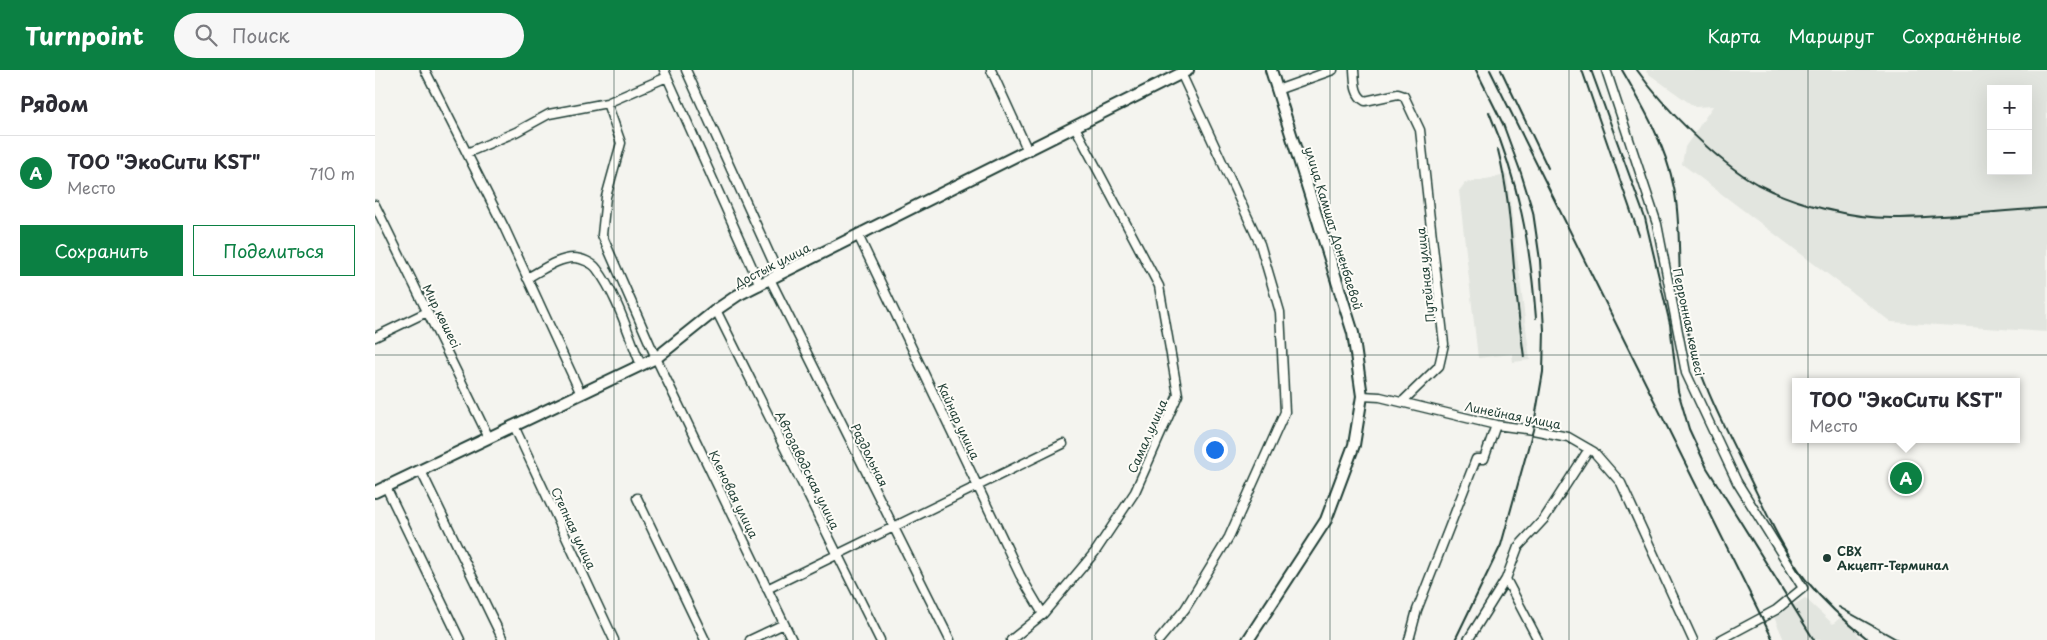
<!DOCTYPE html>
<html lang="ru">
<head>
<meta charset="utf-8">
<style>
	:root { --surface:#fff; --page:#f7f7f7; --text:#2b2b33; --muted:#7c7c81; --line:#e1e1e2; --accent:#0b8043 }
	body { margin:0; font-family:"Playpen Sans",sans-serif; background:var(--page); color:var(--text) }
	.controls { position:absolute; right:15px; top:15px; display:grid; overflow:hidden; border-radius:0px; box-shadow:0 5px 20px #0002 }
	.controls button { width:45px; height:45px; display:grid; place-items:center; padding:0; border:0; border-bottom:1px solid var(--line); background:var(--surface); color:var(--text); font:25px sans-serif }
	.you { position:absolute; left:839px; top:379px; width:18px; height:18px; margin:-12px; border:4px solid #fff; border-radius:50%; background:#1a73e8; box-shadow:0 0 0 8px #1a73e833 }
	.badge { display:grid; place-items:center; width:32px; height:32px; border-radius:50%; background:var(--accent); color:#fff; font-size:16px; font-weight:700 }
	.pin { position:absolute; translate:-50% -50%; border:2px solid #fff; box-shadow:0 1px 5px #0006 }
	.popup { position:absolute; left:1417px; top:308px; width:228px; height:65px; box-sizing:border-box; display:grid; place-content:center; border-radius:0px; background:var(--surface); filter:drop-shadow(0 1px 4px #0005); font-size:16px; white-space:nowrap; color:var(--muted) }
	.popup b { font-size:19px; color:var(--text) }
	.popup::after { content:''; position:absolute; left:50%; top:100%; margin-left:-10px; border:10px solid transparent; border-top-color:var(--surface) }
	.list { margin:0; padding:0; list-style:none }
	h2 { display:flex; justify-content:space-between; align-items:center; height:65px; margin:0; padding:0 20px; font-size:21px }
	h2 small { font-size:16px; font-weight:400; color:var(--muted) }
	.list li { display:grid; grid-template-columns:32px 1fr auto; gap:15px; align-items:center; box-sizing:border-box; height:75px; padding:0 20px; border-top:1px solid var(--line) }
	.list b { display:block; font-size:19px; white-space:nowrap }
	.list p { margin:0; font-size:16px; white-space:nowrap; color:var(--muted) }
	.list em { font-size:16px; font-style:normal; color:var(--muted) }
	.actions { display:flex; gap:10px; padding:15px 20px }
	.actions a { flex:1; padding:11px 0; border:1px solid var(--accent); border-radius:0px; text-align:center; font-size:18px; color:var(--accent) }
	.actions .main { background:var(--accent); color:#fff }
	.icon { flex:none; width:28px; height:28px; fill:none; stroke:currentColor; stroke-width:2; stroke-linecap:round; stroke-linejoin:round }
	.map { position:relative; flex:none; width:1672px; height:570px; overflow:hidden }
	header { display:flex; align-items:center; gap:30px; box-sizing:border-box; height:70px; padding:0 25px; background:var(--accent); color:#fff }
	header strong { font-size:24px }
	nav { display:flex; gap:28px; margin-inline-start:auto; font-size:18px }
	.search { width:350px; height:45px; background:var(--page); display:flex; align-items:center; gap:12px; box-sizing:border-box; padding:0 18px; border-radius:28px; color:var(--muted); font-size:19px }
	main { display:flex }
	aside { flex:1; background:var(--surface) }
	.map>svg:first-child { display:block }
	.built { fill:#e2e5df; fill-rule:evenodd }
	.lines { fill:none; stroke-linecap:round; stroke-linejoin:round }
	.street-casing { stroke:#1f3d34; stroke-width:11 }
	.secondary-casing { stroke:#1f3d34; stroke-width:14 }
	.street { stroke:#fdfcf7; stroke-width:8 }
	.secondary { stroke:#fdfcf7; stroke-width:10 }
	.rail { stroke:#1f3d34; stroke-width:2 }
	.grid { fill:none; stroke:#1f3d34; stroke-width:1; stroke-opacity:0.55 }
	.poi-dot { fill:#1f3d34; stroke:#fdfcf7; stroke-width:2 }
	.labels { text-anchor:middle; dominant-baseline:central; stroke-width:4; stroke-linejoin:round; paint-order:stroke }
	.street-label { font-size:12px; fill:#1f3d34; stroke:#fdfcf7 }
	.poi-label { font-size:12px; font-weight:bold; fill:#1f3d34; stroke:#fdfcf7; text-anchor:start }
</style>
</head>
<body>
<header>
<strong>Turnpoint</strong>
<div class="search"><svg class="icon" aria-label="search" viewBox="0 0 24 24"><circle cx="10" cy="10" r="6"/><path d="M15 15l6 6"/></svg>Поиск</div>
<nav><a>Карта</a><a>Маршрут</a><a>Сохранённые</a></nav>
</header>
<main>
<aside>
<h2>Рядом<small></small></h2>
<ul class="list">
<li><span class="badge">A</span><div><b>ТОО &quot;ЭкоСити KST&quot;</b><p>Место</p></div><em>710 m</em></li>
</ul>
<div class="actions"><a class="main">Сохранить</a><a>Поделиться</a></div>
</aside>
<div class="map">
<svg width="1672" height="570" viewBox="0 0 1672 570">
	<rect width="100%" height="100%" fill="#f4f4ef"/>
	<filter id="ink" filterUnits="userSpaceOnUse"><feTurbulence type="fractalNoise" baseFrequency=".02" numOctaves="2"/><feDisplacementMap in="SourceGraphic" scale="10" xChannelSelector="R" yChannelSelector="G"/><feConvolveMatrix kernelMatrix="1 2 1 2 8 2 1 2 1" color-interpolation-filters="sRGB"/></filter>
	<g filter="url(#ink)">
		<path class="built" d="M1272 0H1672V262L1516 252 1307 94 1310 77 1338 36 1320 37 1271 2ZM1616 19H1653V101H1616Z
			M1132 105 1155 290 1138 292 1137 284 1103 288 1084 121 1090 113Z
			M1430 528 1458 554 1468 545 1487 570H1409L1399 547Z"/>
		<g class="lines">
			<defs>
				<path id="street" d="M50 0 130 159 206 324
					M289 0 385 215
					M311 0 404 205
					M616 0 653 81
					M979 0C980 11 979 25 990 31L1023 24 1029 26 1045 60 1069 274 1064 296 1027 332
					M1231 0 1282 154 1311 303 1362 412 1428 518 1401 540 1345 570
					M902 20 958 0
					M232 33 246 73 231 127 227 165 281 288 417 570
					M92 83 141 62 174 44 232 33 292 7
					M0 135 114 368
					M483 165 645 505 668 544
					M152 208C166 201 182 188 199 188 206 188 218 193 222 199 243 227 253 264 266 295
					M395 209 575 570
					M341 240 505 570
					M0 267 52 242
					M987 326 1005 327 1121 355 1158 360 1193 367 1219 382 1246 413 1318 570
					M139 356 239 570
					M46 401 128 570
					M11 417 85 570
					M262 428 330 570
					M1131 509 1163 570
					M392 519 688 374
					M375 570 409 554
					M636 570 668 544 720 482 760 422 803 325 784 216 700 57
					M784 570 810 539 854 467 910 342 905 242 885 174 806 3
					M1034 570 1042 540 1101 389H1109L1121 355
					M1093 570 1131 509 1143 477 1169 449 1214 379"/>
				<path id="secondary" d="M0 422 281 288 341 240 363 225 813 0
					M873 570 951 450 979 375 987 326 978 263 896 0"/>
			</defs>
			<use href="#street" class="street-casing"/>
			<use href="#secondary" class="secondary-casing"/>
			<use href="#street" class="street"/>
			<use href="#secondary" class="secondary"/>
			<path class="rail" d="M1115 0 1398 570
				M1126 0 1173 98
				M1207 0 1264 165
				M1216 0 1270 148 1295 254 1303 321 1314 359 1332 398 1439 570
				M1247 0C1268 36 1291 76 1299 118 1308 162 1300 209 1311 254 1324 310 1349 356 1374 407 1391 442 1407 479 1431 510 1449 532 1472 553 1494 570
				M1262 0C1289 38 1341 91 1382 114 1420 134 1474 148 1517 148 1568 148 1621 141 1672 138
				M1114 42C1144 113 1155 172 1161 248
				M1123 80C1135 127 1136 170 1141 218 1143 241 1146 264 1149 287
				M1464 537 1523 570
				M1080 570 1126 475 1158 360 1168 302 1169 260 1165 190 1158 142 1146 103 1128 54 1101 0"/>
		</g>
	</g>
	<path class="grid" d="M239 0V570M478 0V570M717 0V570M955 0V570M1194 0V570M1433 0V570M0 285H1672"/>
	<circle class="poi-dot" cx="1452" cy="488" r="5"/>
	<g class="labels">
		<g class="street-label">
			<text transform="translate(959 158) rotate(73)">улица Камшат Доненбаевой</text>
			<text transform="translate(397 195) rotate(-27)">Достык улица</text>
			<text transform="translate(1050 205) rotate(-96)">Путейная улица</text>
			<text transform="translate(67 246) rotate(64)">Мир көшесі</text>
			<text transform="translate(1314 252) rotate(78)">Перронная көшесі</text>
			<text transform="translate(1138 345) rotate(11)">Линейная улица</text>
			<text transform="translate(584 351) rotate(65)">Кайнар улица</text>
			<text transform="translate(772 366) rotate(-66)">Самал улица</text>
			<text transform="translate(495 385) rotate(64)">Раздольная</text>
			<text transform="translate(433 400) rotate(64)">Автозаводская улица</text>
			<text transform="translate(359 424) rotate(64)">Кленовая улица</text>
			<text transform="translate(199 458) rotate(65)">Степная улица</text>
		</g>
		<g class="poi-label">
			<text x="1462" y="481">СВХ<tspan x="1462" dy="14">Акцепт-Терминал</tspan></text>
		</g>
	</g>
</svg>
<div class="controls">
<button>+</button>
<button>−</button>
</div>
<div class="you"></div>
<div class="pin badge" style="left:1531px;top:408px">A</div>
<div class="popup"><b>ТОО &quot;ЭкоСити KST&quot;</b>Место</div>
</div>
</main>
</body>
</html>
